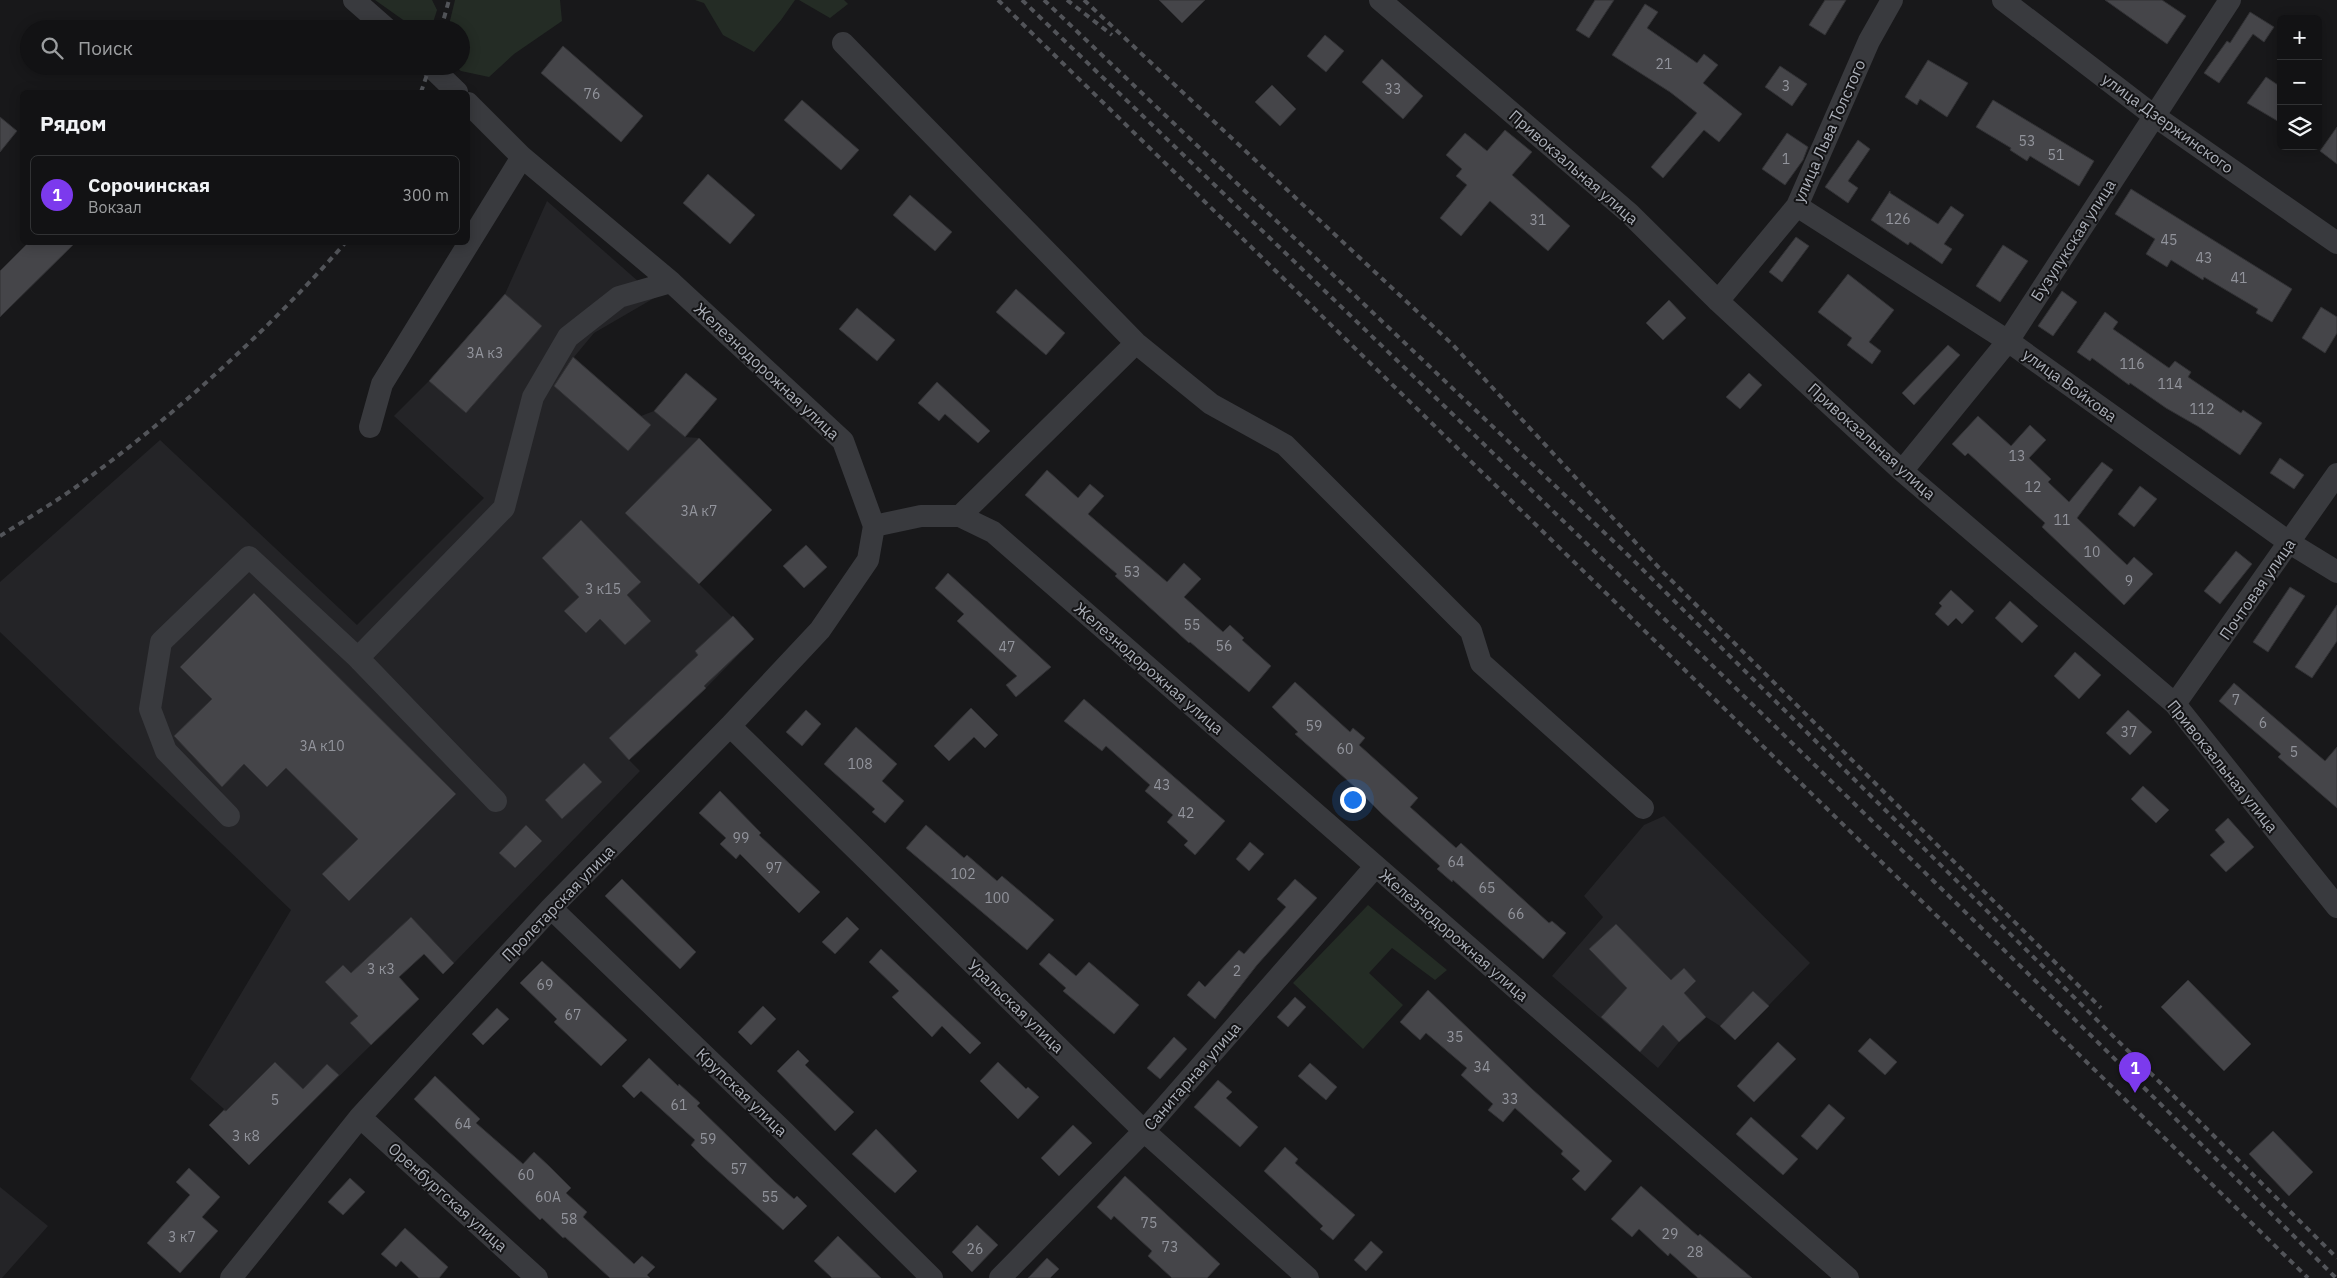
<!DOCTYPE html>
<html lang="ru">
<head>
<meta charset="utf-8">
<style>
	:root { --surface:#121214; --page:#1f2022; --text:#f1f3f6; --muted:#9c9ea0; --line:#313234; --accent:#7c3aed }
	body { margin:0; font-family:"IBM Plex Sans",sans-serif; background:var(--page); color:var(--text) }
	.controls { position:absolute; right:15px; top:15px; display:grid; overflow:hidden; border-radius:8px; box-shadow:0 2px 12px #0003 }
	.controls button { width:45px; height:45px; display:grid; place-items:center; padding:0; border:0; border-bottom:1px solid var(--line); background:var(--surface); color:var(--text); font:25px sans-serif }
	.you { position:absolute; left:1352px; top:799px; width:18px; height:18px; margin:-12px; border:4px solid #fff; border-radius:50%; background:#1a73e8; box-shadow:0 0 0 8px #1a73e833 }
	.badge { display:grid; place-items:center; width:32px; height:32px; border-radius:50%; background:var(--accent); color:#fff; font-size:16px; font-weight:700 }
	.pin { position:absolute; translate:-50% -41px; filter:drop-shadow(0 1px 2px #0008) }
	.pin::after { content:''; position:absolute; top:26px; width:18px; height:15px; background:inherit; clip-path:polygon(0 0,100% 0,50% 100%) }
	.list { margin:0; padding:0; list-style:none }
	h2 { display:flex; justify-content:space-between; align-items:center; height:65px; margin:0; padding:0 20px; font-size:21px }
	h2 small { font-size:16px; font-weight:400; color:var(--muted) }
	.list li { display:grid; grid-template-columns:32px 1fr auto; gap:15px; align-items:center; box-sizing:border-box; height:80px; margin:0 10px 10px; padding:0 10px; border:1px solid var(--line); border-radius:8px }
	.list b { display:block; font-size:19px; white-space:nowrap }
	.list p { margin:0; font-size:16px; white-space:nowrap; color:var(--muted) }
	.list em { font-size:16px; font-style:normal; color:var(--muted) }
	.icon { flex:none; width:28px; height:28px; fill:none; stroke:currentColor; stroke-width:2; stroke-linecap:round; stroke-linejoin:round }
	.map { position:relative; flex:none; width:2337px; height:1278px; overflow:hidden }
	.search { position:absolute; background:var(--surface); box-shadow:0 2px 12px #0003; left:20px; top:20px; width:450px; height:55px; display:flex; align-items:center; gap:12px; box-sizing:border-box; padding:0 18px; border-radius:28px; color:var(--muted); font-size:19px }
	.panel { position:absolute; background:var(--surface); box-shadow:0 2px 12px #0003; left:20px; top:90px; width:450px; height:155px; border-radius:8px }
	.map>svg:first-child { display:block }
	.built { fill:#242427 }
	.green { fill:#242c25 }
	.building { fill:#454549; stroke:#323235 }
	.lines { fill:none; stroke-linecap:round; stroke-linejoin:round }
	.minor { stroke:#393a3e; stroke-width:22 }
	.rail { stroke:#525459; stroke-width:4; stroke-dasharray:6 5; stroke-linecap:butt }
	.labels { text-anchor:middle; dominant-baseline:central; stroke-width:4; stroke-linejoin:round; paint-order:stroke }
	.number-label { font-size:14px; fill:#92949c }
	.street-label { font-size:16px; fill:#abafb8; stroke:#131315 }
</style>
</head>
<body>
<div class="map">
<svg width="2337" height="1278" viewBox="0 0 2337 1278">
	<rect width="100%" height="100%" fill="#18181a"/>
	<path class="built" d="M547 201 656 297 594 333 574 357 641 416 654 411 685 437 699 438 772 510 699 584 754 639 706 688 629 760 640 771 454 963 411 917 351 973 326 982 358 1016 351 1023 371 1045 249 1165 209 1125 224 1109 190 1079 291 910 0 632V582L160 440 357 625 484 498 394 416 429 381 505 294Z
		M1664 816 1810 963 1735 1040 1720 1026 1706 1017 1679 1042 1658 1068 1552 976 1603 917 1584 896 1644 825Z
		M0 1187 48 1226 2 1278H0Z"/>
	<path class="green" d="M375 0H432L437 10 431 29H416Z
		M455 0H560L562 21 514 54 489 77 461 71 455 66H461V29H448Z
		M695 0H795L781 20 754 52 723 35 704 3Z
		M799 0H844L848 4 830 18Z
		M1368 905 1447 970 1435 980 1392 948 1369 973 1403 1005 1363 1049 1293 983Z"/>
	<path class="building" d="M1159 0H1205L1182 23Z
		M1595 0H1614L1589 38 1576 30Z
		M1825 0H1846L1825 35 1809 25Z
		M2105 0H2162L2186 16 2167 44Z
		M1645 4 1658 12 1647 28 1697 63 1704 54 1718 65 1703 83 1742 114 1719 142 1704 130 1663 178 1651 167 1697 113 1670 92 1612 55Z
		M2250 12 2274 27 2264 42 2253 34 2219 83 2204 73 2227 41 2230 43Z
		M1325 35 1344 51 1326 72 1307 56Z
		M563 46 643 116 621 142 541 73Z
		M1382 59 1423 96 1403 119 1362 82Z
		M1928 60 1968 83 1947 117 1920 99 1917 105 1905 97Z
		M1780 66 1807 84 1792 106 1765 87Z
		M2266 77 2281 87V123L2247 103Z
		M1272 85 1296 109 1280 126 1255 102Z
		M802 100 859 150 841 170 784 120Z
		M1993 100 2094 161 2079 186 2030 156 2027 161 2010 150 2011 148 1976 127Z
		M0 117 17 131 0 152Z
		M2337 127V164L2320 151Z
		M1505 130 1532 152 1512 175 1570 226 1548 251 1490 201 1461 236 1440 218 1467 185 1456 176 1462 169 1446 155 1465 133 1487 151Z
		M1787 133 1808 147 1803 160 1785 185 1762 169Z
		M1858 140 1870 149 1848 181 1858 188 1848 203 1825 187Z
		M708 174 755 215 730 244 683 203Z
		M2131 189 2292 289 2272 322 2256 313 2258 309 2204 277 2203 280 2171 260 2167 267 2146 254 2155 239 2115 214Z
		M1890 191V193L1938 224 1951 206 1964 215 1944 244 1952 249 1942 264 1910 242 1908 245 1871 220Z
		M910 195 952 232 935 251 893 215Z
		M1796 237 1809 246 1782 282 1769 272Z
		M29 242H76L0 317V271Z
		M2003 245 2028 261 2000 302 1976 286Z
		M1848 274 1894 310 1869 342 1881 351 1872 364 1847 345 1852 338 1818 312Z
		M1016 289 1065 333 1046 355 996 312Z
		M2062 291 2077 302 2053 336 2038 326Z
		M505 294 542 326 466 413 429 381Z
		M1669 300 1686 318 1663 340 1646 323Z
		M2321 307 2337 317V333L2325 353 2302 338Z
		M857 308 895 340 877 361 839 329Z
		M2105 312 2118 322 2113 329 2169 368 2175 361 2191 372 2188 377 2241 413 2243 410 2262 423 2240 455 2199 427 2166 408 2130 383 2129 385 2092 358 2090 361 2077 352Z
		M1948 345 1960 355 1914 405 1902 393Z
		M573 357 651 425 628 451 554 386Z
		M686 373 717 399 685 437 654 411Z
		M1749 373 1762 385 1740 409 1726 397Z
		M937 382 990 431 978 443 945 414 939 421 918 403Z
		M1978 416 2011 446 2030 425 2046 440 2029 458 2051 479 2048 482 2069 502 2102 462 2113 470 2077 518 2127 565 2134 557 2153 574 2124 605 2042 527 2045 523 1968 453 1965 456 1952 444Z
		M699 438 772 510 699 584 625 513Z
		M2280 458 2304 475 2294 489 2270 473Z
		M1047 470 1078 498 1090 484 1104 496 1088 514 1167 582 1184 563 1201 579 1184 597 1223 632 1230 625 1244 638 1242 640 1271 666 1249 692 1190 642 1189 643 1115 576 1117 574 1025 495Z
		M2140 486 2157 499 2134 527 2118 514Z
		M581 520 641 582 627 595 651 621 625 645 600 619 586 633 564 611 579 597 542 558Z
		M806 545 827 567 804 588 783 566Z
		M2236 551 2252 564 2220 604 2204 591Z
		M948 573 1051 667 1016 697 1006 685 1017 676 957 621 964 614 935 588Z
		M2290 587 2305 596 2268 652 2253 642Z
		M1951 590 1974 611 1962 624 1956 618 1948 626 1935 614 1942 606 1939 603Z
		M254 593 456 794 349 901 322 874 358 839 286 768 267 787 244 764 222 787 174 736 212 699 180 667Z
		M2010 601 2038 626 2022 643 1995 618Z
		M2337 605V641L2312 678 2295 667Z
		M733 616 754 639 704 686 706 688 629 760 609 738 698 655 695 651Z
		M2075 652 2101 675 2079 699 2054 676Z
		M1295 682 1350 732 1353 728 1365 738 1359 745 1418 798 1410 807 1456 848 1461 843 1549 923 1552 921 1566 933 1543 959 1453 880 1452 882 1437 869 1440 866 1382 814 1356 788 1295 734 1298 732 1272 707Z
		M2234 683 2325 761 2337 747V808L2278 757 2281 754 2219 701Z
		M1084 699 1225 821 1195 855 1184 845 1188 841 1167 822 1173 815 1145 791 1150 785 1106 746 1102 751 1064 721Z
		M971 708 998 735 985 748 974 737 949 761 934 746Z
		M806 710 821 724 802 746 786 732Z
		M2128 710 2152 732 2130 755 2106 733Z
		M856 727 897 764 882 781 904 801 885 823 872 812 875 809 824 764Z
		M584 763 602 782 562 819 545 800Z
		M2143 786 2169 810 2156 823 2131 799Z
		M720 791 761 833 759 835 820 892 799 913 740 854 736 859 720 844 726 838 699 813Z
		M2228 818 2254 847 2226 872 2210 855 2225 842 2215 830Z
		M526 825 542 841 515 868 499 853Z
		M926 825 964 858 967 855 997 881 1002 876 1054 920 1027 950 906 848Z
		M1250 842 1264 854 1249 871 1236 859Z
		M622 879 696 952 680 969 605 896Z
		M1295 879 1317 898 1257 965 1215 1019 1187 995 1199 981 1205 987 1239 950 1244 954 1286 907 1277 899Z
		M411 917 454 963 443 974 424 954 399 977 419 999 371 1045 350 1023 358 1016 325 982 343 965 351 973Z
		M847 917 859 929 835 954 822 942Z
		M1616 924 1671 980 1684 968 1696 981 1684 993 1706 1017 1679 1042 1663 1025 1640 1052 1601 1017 1627 988 1589 949Z
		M881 949 981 1043 970 1054 942 1026 932 1037 892 997 899 991 869 962Z
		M1049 953 1076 976 1089 962 1139 1005 1114 1034 1063 991 1066 988 1039 964Z
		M542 961 627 1040 601 1066 554 1022 557 1019 520 983Z
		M2188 980 2251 1044 2224 1071 2161 1007Z
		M1428 990 1532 1089 1612 1161 1585 1191 1572 1179 1580 1171 1561 1154 1563 1151 1515 1108 1503 1122 1488 1110 1493 1104 1461 1075 1467 1068 1426 1033 1420 1040 1400 1022Z
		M1753 991 1769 1006 1735 1040 1720 1026Z
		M1295 997 1306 1007 1288 1027 1277 1017Z
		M763 1006 776 1019 751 1045 738 1032Z
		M497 1008 509 1019 483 1045 472 1034Z
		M1174 1037 1187 1049 1160 1079 1147 1068Z
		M1870 1038 1897 1062 1885 1075 1858 1051Z
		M1778 1042 1796 1059 1754 1102 1737 1086Z
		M798 1050 809 1061 805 1065 854 1112 835 1131 777 1071Z
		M649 1058 678 1086 679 1084 700 1103 697 1106 774 1181 794 1199 797 1196 807 1206 783 1230 703 1157 691 1145 695 1140 641 1091 634 1098 622 1086Z
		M275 1062 303 1089 327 1064 339 1075 249 1165 209 1125 224 1110 226 1111Z
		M998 1062 1026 1089 1028 1087 1039 1097 1018 1119 980 1081Z
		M1310 1063 1337 1087 1326 1100 1298 1076Z
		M435 1076 480 1119 476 1123 523 1164 534 1152 549 1166 571 1188 566 1193 587 1212 583 1217 634 1264 642 1256 655 1267 647 1275 650 1278H610L565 1237 563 1238 542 1218 540 1220 414 1099Z
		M1218 1080 1232 1092 1226 1098 1258 1127 1240 1147 1194 1107Z
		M1829 1104 1845 1118 1817 1150 1801 1136Z
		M1751 1117 1798 1159 1783 1175 1736 1134Z
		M1073 1125 1092 1143 1059 1176 1041 1158Z
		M876 1129 917 1171 895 1193 852 1154Z
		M2273 1131 2313 1172 2289 1196 2249 1154Z
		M1285 1147 1298 1159 1295 1163 1355 1215 1333 1240 1320 1229 1323 1226 1264 1171Z
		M189 1168 220 1197 202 1217 218 1231 180 1273 147 1243 190 1195 176 1182Z
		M1125 1176 1220 1264 1207 1278H1172L1148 1256 1152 1251 1114 1216 1111 1220 1097 1207Z
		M350 1178 365 1192 343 1215 328 1202Z
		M1641 1186 1698 1236 1700 1234 1752 1278H1698L1670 1253 1668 1256 1639 1229 1632 1237 1611 1219Z
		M977 1225 998 1245 972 1272 952 1252Z
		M405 1228 448 1267 439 1278H419L401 1261 396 1267 381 1254Z
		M838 1236 881 1278H832L814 1261Z
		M1371 1241 1383 1252 1366 1271 1354 1260Z
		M1047 1258 1059 1269 1050 1278H1028Z"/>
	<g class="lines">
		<path class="minor" d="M354 0 387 29
			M1380 0 1629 213 1718 301 1902 471 2175 704 2337 907
			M2003 0 2153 115 2337 243
			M843 43 1136 343 1211 404 1285 445 1471 631 1481 663 1643 808
			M430 66 457 92
			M468 103 522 157 671 282 843 441 874 526
			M1797 206 2008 341 2290 543 2337 572
			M1718 301 1797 206 1869 41 1892 0
			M370 427 382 384 522 157
			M1902 471 2008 341 2230 0
			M960 516 1136 343
			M874 526 921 516H960L993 532 1848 1278
			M358 658 504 508 533 397 568 337 619 297 671 282
			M2175 704 2337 474
			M730 726 1144 1131 1308 1278
			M229 816 166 751 150 709 161 642 249 557 358 658 496 801
			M551 908 781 1129 932 1278
			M360 1117 537 1278
			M231 1278 360 1117 551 908 730 726 820 630 868 560 874 526
			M1000 1278 1144 1131 1375 867"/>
		<path class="rail" d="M998 0 2308 1278
			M1022 0C1463 423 1903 847 2336 1278
			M1044 0 1630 557 2337 1258
			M1067 0 1112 35
			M1084 0 1453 345 1661 570 2101 1008
			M441 29 449 0
			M421 92 430 66
			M0 536C25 520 52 504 76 487 172 418 268 331 346 242"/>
	</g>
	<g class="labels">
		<g class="number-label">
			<text x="1664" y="64">21</text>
			<text x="1786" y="86">3</text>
			<text x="1393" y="89">33</text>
			<text x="592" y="94">76</text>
			<text x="2027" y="141">53</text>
			<text x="2056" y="155">51</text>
			<text x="1786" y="159">1</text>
			<text x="1898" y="219">126</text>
			<text x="1538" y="220">31</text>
			<text x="2169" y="240">45</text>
			<text x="2204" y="258">43</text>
			<text x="2239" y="278">41</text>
			<text x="485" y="353">3А к3</text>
			<text x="2132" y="364">116</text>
			<text x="2170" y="384">114</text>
			<text x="2202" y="409">112</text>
			<text x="2017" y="456">13</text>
			<text x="2033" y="487">12</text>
			<text x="699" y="511">3А к7</text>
			<text x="2062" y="520">11</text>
			<text x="2092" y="552">10</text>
			<text x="1132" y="572">53</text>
			<text x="2129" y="581">9</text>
			<text x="603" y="589">3 к15</text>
			<text x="1192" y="625">55</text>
			<text x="1224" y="646">56</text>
			<text x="1007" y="647">47</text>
			<text x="2236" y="700">7</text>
			<text x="2263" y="723">6</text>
			<text x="1314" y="726">59</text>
			<text x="2129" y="732">37</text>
			<text x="322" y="746">3А к10</text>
			<text x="1345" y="749">60</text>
			<text x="2294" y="752">5</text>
			<text x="860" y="764">108</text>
			<text x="1162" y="785">43</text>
			<text x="1186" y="813">42</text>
			<text x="741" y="838">99</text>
			<text x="1456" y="862">64</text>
			<text x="774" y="868">97</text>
			<text x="963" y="874">102</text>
			<text x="1487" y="888">65</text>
			<text x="997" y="898">100</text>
			<text x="1516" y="914">66</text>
			<text x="381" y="969">3 к3</text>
			<text x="1237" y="971">2</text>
			<text x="545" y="985">69</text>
			<text x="573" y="1015">67</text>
			<text x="1455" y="1037">35</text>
			<text x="1482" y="1067">34</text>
			<text x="1510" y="1099">33</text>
			<text x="275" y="1100">5</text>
			<text x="679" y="1105">61</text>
			<text x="463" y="1124">64</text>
			<text x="246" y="1136">3 к8</text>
			<text x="708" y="1139">59</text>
			<text x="739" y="1169">57</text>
			<text x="526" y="1175">60</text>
			<text x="548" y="1197">60А</text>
			<text x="770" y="1197">55</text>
			<text x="569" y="1219">58</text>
			<text x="1149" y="1223">75</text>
			<text x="1670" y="1234">29</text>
			<text x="182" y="1237">3 к7</text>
			<text x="1170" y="1247">73</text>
			<text x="975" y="1249">26</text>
			<text x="1695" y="1252">28</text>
		</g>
		<g class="street-label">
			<text transform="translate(2168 123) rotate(36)">улица Дзержинского</text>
			<text transform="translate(1829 131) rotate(-66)">улица Льва Толстого</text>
			<text transform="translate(1574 167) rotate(41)">Привокзальная улица</text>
			<text transform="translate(2073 240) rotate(-57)">Бузулукская улица</text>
			<text transform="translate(767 371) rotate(43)">Железнодорожная улица</text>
			<text transform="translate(2070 385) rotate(36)">улица Войкова</text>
			<text transform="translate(1872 441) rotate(42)">Привокзальная улица</text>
			<text transform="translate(2257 589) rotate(-55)">Почтовая улица</text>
			<text transform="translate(1149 668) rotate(41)">Железнодорожная улица</text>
			<text transform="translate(2223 766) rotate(51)">Привокзальная улица</text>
			<text transform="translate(558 903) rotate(-46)">Пролетарская улица</text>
			<text transform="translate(1454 935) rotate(41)">Железнодорожная улица</text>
			<text transform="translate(1016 1006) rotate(44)">Уральская улица</text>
			<text transform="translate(1192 1076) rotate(-49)">Санитарная улица</text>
			<text transform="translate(742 1092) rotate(44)">Крупская улица</text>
			<text transform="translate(448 1197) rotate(42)">Оренбургская улица</text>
		</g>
	</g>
</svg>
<div class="controls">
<button>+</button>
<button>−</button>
<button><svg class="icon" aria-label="layers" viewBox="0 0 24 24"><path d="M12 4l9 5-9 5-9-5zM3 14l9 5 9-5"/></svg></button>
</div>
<div class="you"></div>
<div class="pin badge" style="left:2135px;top:1093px">1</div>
<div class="search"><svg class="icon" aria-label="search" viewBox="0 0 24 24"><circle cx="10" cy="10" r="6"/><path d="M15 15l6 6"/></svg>Поиск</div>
<section class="panel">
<h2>Рядом<small></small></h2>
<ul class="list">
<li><span class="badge">1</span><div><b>Сорочинская</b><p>Вокзал</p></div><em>300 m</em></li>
</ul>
</section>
</div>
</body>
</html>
